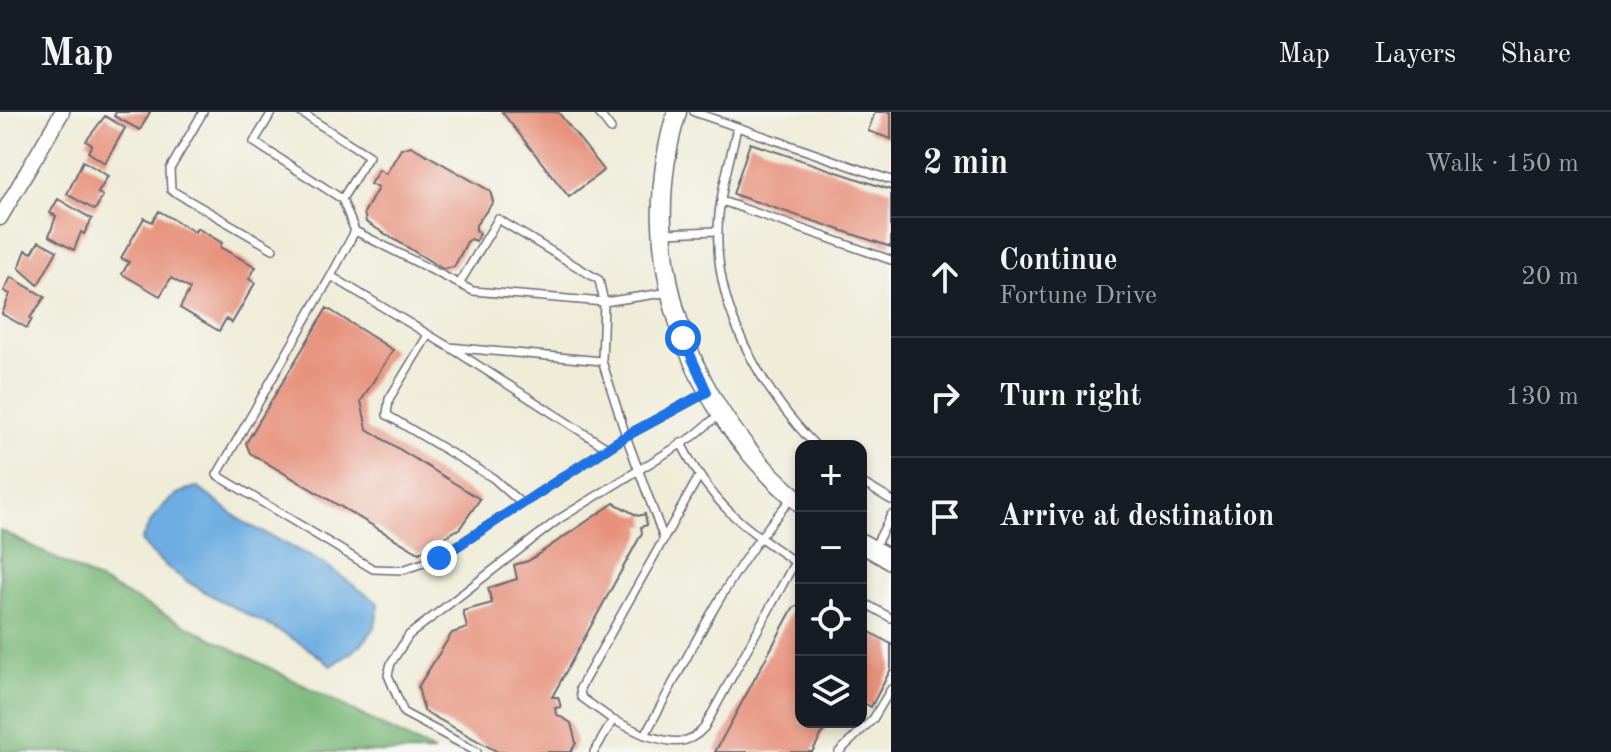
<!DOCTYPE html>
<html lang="en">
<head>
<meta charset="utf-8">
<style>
	:root { --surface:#171b24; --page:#20242c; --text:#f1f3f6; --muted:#9ea1a6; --line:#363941 }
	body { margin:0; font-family:"Old Standard TT",serif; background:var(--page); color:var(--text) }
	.controls { position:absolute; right:24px; bottom:24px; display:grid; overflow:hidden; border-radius:16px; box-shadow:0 4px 12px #0003 }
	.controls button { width:72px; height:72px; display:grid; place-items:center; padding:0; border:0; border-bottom:2px solid var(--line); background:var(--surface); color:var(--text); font:40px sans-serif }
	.stop { position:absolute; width:24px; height:24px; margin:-18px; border:6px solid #1a73e8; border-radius:50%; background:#fff }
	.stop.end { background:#1a73e8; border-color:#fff; box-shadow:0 2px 8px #0008 }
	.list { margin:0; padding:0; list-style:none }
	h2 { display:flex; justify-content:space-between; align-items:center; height:104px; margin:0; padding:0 32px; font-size:34px }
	h2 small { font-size:26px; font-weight:400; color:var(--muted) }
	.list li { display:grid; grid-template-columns:52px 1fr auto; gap:24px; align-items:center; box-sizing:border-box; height:120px; padding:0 32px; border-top:2px solid var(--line) }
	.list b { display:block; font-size:30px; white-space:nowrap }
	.list p { margin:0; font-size:26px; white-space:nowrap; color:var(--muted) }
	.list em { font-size:26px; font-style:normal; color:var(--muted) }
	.icon { flex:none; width:44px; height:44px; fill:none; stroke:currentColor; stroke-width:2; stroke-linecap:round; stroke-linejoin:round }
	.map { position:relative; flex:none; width:891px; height:640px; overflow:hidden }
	header { display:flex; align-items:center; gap:48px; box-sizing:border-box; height:112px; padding:0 40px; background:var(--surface); border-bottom:2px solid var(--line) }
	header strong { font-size:38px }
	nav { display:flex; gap:44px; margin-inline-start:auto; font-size:28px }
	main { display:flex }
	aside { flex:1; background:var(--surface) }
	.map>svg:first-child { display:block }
	.forest { fill:#78b677; stroke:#4d6c59; stroke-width:2 }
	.water { fill:#6dade1; stroke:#48688e; stroke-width:2 }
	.building { fill:#e7927d }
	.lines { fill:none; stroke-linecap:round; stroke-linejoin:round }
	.service-casing { stroke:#6a6972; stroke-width:10 }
	.minor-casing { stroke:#6a6972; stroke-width:17 }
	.tertiary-casing { stroke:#6a6972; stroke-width:21 }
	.service { stroke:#fff; stroke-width:7 }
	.minor { stroke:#fff; stroke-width:14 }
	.tertiary { stroke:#fff; stroke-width:18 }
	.route { stroke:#1a73e8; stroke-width:10 }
</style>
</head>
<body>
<header>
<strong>Map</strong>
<nav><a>Map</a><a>Layers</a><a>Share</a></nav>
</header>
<main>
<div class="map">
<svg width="891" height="640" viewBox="0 0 891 640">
	<rect width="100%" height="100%" fill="#f6f6f2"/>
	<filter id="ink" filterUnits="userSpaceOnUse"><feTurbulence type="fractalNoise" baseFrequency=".0125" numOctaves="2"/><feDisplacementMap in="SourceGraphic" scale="16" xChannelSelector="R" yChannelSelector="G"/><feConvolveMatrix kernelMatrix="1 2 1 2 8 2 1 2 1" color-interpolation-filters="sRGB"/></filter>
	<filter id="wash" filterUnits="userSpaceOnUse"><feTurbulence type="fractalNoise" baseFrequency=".006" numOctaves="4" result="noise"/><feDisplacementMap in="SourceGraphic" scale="32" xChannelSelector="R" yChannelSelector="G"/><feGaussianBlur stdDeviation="1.8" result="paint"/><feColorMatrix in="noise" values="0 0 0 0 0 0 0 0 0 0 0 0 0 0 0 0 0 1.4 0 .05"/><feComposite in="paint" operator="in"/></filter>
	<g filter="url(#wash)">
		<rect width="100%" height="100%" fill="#efecd8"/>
		<path class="forest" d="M0 418 434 640H0Z"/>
		<path class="water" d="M197 375 245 411 323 451 378 491C379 524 358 537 331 554 277 506 182 484 141 429 151 405 169 380 197 375Z"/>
		<g id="blocks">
			<path class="building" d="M116 0H150L140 18 114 4Z
				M502 0H558L604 58 569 85Z
				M875 0H891V27L868 19Z
				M105 4 125 16 105 51 88 40 92 33 86 29Z
				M750 31 891 78V135L733 82Z
				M411 34 490 79 493 90 476 113V119L480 121 476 129 471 127 467 130 454 155 443 157 366 110 364 101 378 76 370 72 379 58 386 62 401 37Z
				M83 49 108 64 98 81 103 84 95 98 67 82Z
				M58 87 92 107 84 122 81 120 74 138 49 124 56 104 50 101Z
				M159 99 195 120 197 116 222 131 220 135 256 155 249 167 255 171 232 211 226 207 219 219 180 196 190 177 171 166 160 184 122 162 129 150 121 146 144 106 152 110Z
				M39 129 57 139 38 173 19 156 26 138 32 141Z
				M11 165 45 185 30 206 32 207 27 216 2 202 10 182 4 179Z
				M327 196 393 238 361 289 367 317 480 387 460 416 419 441 250 341 246 331Z
				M614 391 638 404 645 402 647 413 641 415 642 421 552 585H558L561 595 555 596 556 602 571 611 576 631 571 640H498L424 599 418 575 452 521 467 516 463 499 492 491 488 476 517 467 514 453 528 449Z
				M801 492V610H829L812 640H715L793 496Z
				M861 515 891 532V557L871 595 861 589Z"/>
		</g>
	</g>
	<g filter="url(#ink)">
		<use href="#blocks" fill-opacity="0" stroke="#6a6972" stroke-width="2"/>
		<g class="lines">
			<defs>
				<path id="service" d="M203 0 170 57 171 78 273 137
					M272 0 254 30 342 87 355 119 473 179 604 190 670 180
					M300 0 369 44 342 87
					M598 0 611 17
					M694 0 891 68
					M737 15C730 49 719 83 718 117 714 197 763 280 816 334
					M722 89 891 148
					M664 121 717 119
					M331 164 217 363 373 457 402 458 439 446 626 324 602 249 449 235 331 164 355 119
					M459 172 498 107 599 168 604 190 602 249
					M428 223 389 287 387 303 493 366 522 392
					M451 236 607 336
					M681 331C713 395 744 415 801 454
					M861 370 891 388
					M664 427 626 324 707 280
					M874 436 891 403
					M861 489 891 506
					M613 608 581 585 580 576 698 366
					M645 623C669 630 686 636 704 616L795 450
					M477 640 404 601 388 563 391 551 409 523 559 407 694 324 720 302
					M594 640 613 608 645 623C690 541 729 457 792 386
					M839 640 873 607 891 577"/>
				<path id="minor" d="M0 106 62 0"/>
				<path id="tertiary" d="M677 0C633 142 687 298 801 391
					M861 431 891 448"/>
			</defs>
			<use href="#service" class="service-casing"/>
			<use href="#minor" class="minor-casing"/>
			<use href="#tertiary" class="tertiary-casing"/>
			<use href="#service" class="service"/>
			<use href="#minor" class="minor"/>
			<use href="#tertiary" class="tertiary"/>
		</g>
	</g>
	<g class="lines" filter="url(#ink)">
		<path class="route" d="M439 446 626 324 707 280 683 226"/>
	</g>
</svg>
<div class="controls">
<button>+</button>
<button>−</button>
<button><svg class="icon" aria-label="locate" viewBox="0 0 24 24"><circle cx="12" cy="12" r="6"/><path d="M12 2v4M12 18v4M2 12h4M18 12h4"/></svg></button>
<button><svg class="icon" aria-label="layers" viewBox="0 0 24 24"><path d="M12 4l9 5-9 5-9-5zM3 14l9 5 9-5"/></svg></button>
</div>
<div class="stop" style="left:683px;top:226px"></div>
<div class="stop end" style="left:439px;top:446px"></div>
</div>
<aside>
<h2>2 min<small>Walk · 150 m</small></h2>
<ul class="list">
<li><svg class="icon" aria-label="ahead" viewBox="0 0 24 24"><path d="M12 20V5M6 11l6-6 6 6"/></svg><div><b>Continue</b><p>Fortune Drive</p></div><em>20 m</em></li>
<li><svg class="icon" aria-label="right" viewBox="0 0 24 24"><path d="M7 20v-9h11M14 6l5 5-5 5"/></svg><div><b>Turn right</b></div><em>130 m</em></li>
<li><svg class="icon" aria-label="arrive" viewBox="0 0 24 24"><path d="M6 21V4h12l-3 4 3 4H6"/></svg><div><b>Arrive at destination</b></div></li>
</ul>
</aside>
</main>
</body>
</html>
